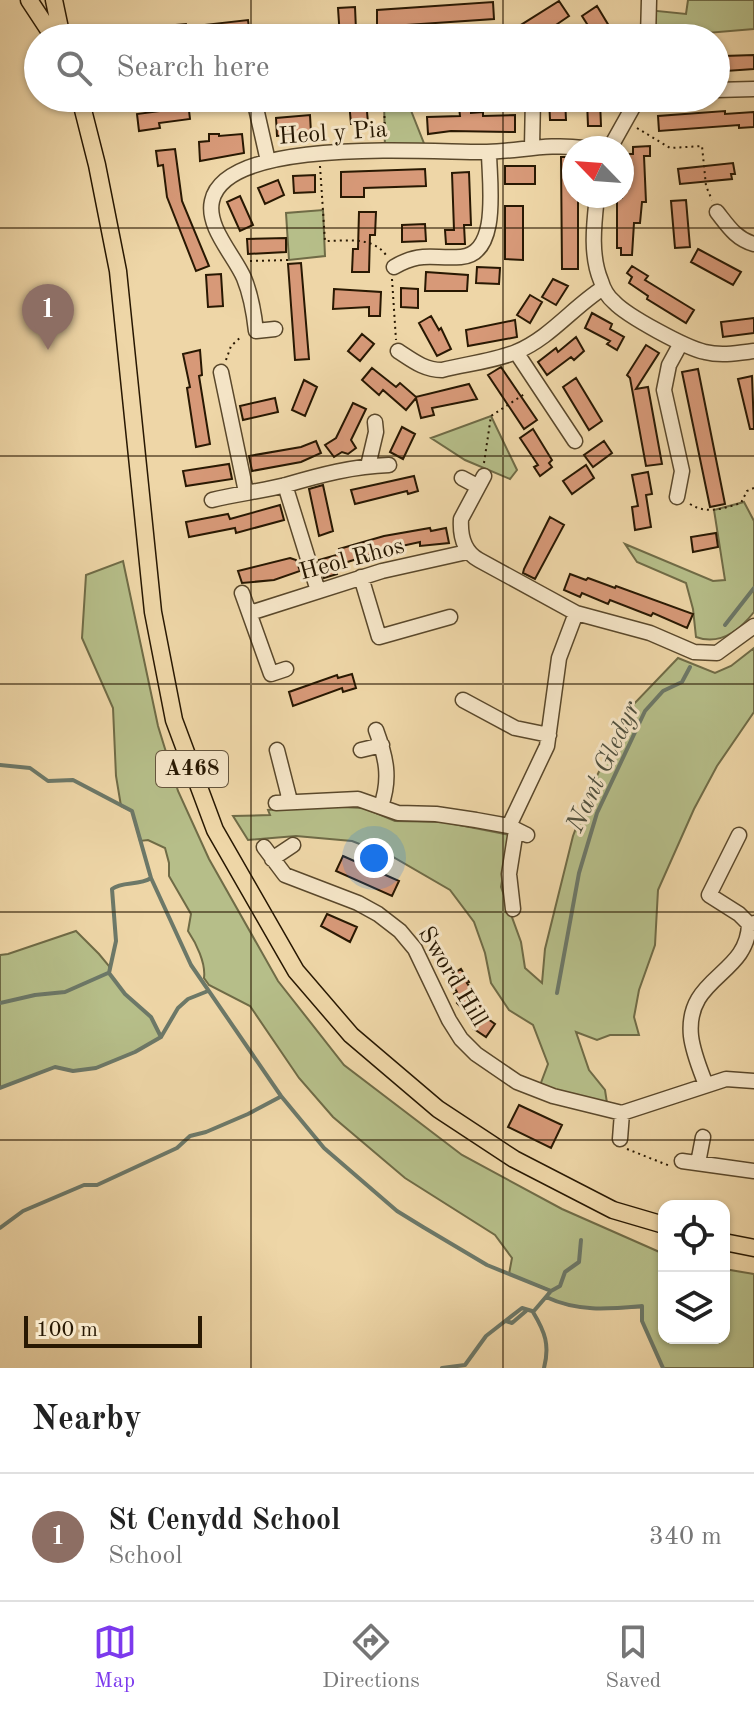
<!DOCTYPE html>
<html lang="en">
<head>
<meta charset="utf-8">
<style>
	:root { --surface:#fff; --page:#f2f2f2; --text:#222; --muted:#767676; --line:#e0e0e0; --accent:#7c3aed }
	body { margin:0; font-family:"Old Standard TT",serif; background:var(--page); color:var(--text) }
	.controls { position:absolute; right:24px; bottom:24px; display:grid; overflow:hidden; border-radius:16px; box-shadow:0 2px 6px #0004 }
	.controls button { width:72px; height:72px; display:grid; place-items:center; padding:0; border:0; border-bottom:2px solid var(--line); background:var(--surface); color:var(--text); font:40px sans-serif }
	.compass { position:absolute; left:562px; top:136px; width:72px; height:72px; border-radius:50%; background:var(--surface); box-shadow:0 2px 6px #0004; rotate:295deg }
	.scale { position:absolute; left:24px; bottom:20px; width:178px; box-sizing:border-box; padding-left:8px; border:4px solid #281802; border-top:0; font-size:22px; line-height:28px; white-space:nowrap; color:#281802; -webkit-text-stroke:6px #f4e4c6; paint-order:stroke }
	.you { position:absolute; left:374px; top:858px; width:28px; height:28px; margin:-20px; border:6px solid #fff; border-radius:50%; background:#1a73e8; box-shadow:0 0 0 12px #1a73e833 }
	.badge { display:grid; place-items:center; width:52px; height:52px; border-radius:50%; background:var(--accent); color:#fff; font-size:26px; font-weight:700 }
	.pin { position:absolute; translate:-50% -66px; filter:drop-shadow(0 2px 4px #0008) }
	.pin::after { content:''; position:absolute; top:42px; width:28px; height:24px; background:inherit; clip-path:polygon(0 0,100% 0,50% 100%) }
	.list { margin:0; padding:0; list-style:none }
	h2 { display:flex; justify-content:space-between; align-items:center; height:104px; margin:0; padding:0 32px; font-size:34px }
	h2 small { font-size:26px; font-weight:400; color:var(--muted) }
	.list li { display:grid; grid-template-columns:52px 1fr auto; gap:24px; align-items:center; box-sizing:border-box; height:128px; padding:0 32px; border-top:2px solid var(--line) }
	.list b { display:block; font-size:30px; white-space:nowrap }
	.list p { margin:0; font-size:26px; white-space:nowrap; color:var(--muted) }
	.list em { font-size:26px; font-style:normal; color:var(--muted) }
	.icon { flex:none; width:44px; height:44px; fill:none; stroke:currentColor; stroke-width:2; stroke-linecap:round; stroke-linejoin:round }
	.map { position:relative; flex:none; width:754px; height:1368px; overflow:hidden }
	.search { position:absolute; background:var(--surface); box-shadow:0 2px 6px #0004; left:24px; right:24px; top:24px; height:88px; display:flex; align-items:center; gap:20px; box-sizing:border-box; padding:0 28px; border-radius:44px; color:var(--muted); font-size:30px }
	.sheet { height:232px; background:var(--surface) }
	nav { display:flex; justify-content:space-around; align-items:center; box-sizing:border-box; height:112px; border-top:2px solid var(--line); background:var(--surface); font-size:22px; color:var(--muted) }
	nav a { display:grid; justify-items:center; gap:4px }
	nav .on { color:var(--accent) }
	.map>svg:first-child { display:block }
	.green { fill:#b6be89; stroke:#6f6b46; stroke-width:2 }
	.lines { fill:none; stroke-linecap:round; stroke-linejoin:round }
	.stream { stroke:#6c7868; stroke-width:4 }
	.building { fill:#d79978; stroke:#281802; stroke-width:2 }
	.minor-casing { stroke:#5a482b; stroke-width:17 }
	.major-casing { stroke:#281802; stroke-width:19 }
	.path { stroke:#281802; stroke-width:2; stroke-dasharray:2 4; stroke-linecap:butt }
	.minor { stroke:#f4e4c6; stroke-width:14 }
	.major { stroke:#eed6a7; stroke-width:16 }
	.grid { fill:none; stroke:#281802; stroke-width:2; stroke-opacity:0.55 }
	.labels { text-anchor:middle; dominant-baseline:central; stroke-width:6; stroke-linejoin:round; paint-order:stroke }
	.shield { fill:#f4e4c6; stroke:#65553d; stroke-width:2 }
	.shield-label { font-size:22px; font-weight:bold; fill:#281802 }
	.street-label { font-size:24px; fill:#281802; stroke:#f4e4c6 }
	.water-label { font-size:26px; font-style:italic; fill:#50503e; stroke:#f4e4c6 }
</style>
</head>
<body>
<div class="map">
<svg width="754" height="1368" viewBox="0 0 754 1368">
	<rect width="100%" height="100%" fill="#eed6a7"/>
	<filter id="stains"><feTurbulence type="fractalNoise" baseFrequency=".0025" numOctaves="4"/><feColorMatrix values="0 0 0 0 .2 0 0 0 0 .09 0 0 0 0 .02 0 0 0 .5 -.17"/></filter>
	<radialGradient id="worn" r=".72"><stop offset=".6" stop-color="#630" stop-opacity="0"/><stop offset="1" stop-color="#630" stop-opacity=".3"/></radialGradient>
	<path class="green" d="M688 0H754V29L648 38V10L686 14Z
		M384 98H406L427 151H385Z
		M323 210 325 256 289 260 286 213Z
		M491 416 517 470 510 479 465 460 431 438Z
		M744 502 754 521V612C739 631 720 646 696 637L693 609 686 583 637 562 625 544 713 581 725 580 714 510Z
		M123 561 158 726 178 791 209 859 278 981 344 1065 462 1155 562 1209 664 1254V1338H724V1269L754 1274V1368H663L642 1321V1307C607 1309 578 1312 546 1297L550 1290 509 1274 512 1258 495 1235 405 1178 333 1117 299 1078 250 1006 209 985 204 978C206 963 196 943 188 931L191 914 169 876V863L165 848 148 840 140 841 132 811 121 806 116 776 113 708 82 638 86 575Z
		M754 648V712L717 766 694 809 658 890 655 945 639 990 634 1017 639 1035H610L597 1040 576 1032 589 1070 605 1090 607 1103 539 1088 548 1064 533 1025 509 1010 491 983 485 953 474 922 450 890 393 857 352 841 296 836 248 840 233 816 270 815 268 810 319 806 364 808 395 821 444 822 510 835 501 887 521 942 525 968 542 983 545 949 573 836 592 786 630 708 678 658 715 673 731 666Z
		M76 931 99 954 109 966V973L125 994 151 1017 161 1037 135 1052 96 1068 73 1071 55 1067 0 1088V955L8 954Z"/>
	<g class="lines">
		<path class="stream" d="M725 625 754 588
			M0 765 30 768 48 781 73 780 132 811 151 878 191 965 281 1096 324 1148 397 1211 423 1227 487 1265 551 1291
			M151 878C139 886 122 881 112 889L116 941 109 973 125 994 151 1017 161 1037
			M557 993 579 873 597 813 645 711 663 691 682 682 690 667
			M0 1003 35 995 65 992 108 973
			M0 1088 55 1067 73 1071 96 1068 135 1052 161 1037 178 1008 188 999 208 991
			M0 1228 23 1211 84 1185H97L177 1148 190 1136 206 1132 248 1114 280 1097
			M546 1297C578 1312 608 1309 642 1306V1321L663 1368
			M506 1321 512 1323 526 1311
			M442 1368 465 1365 486 1336 522 1308 532 1311
			M544 1368C550 1345 545 1332 533 1312L551 1291 560 1286 565 1272 579 1262 581 1240"/>
	</g>
	<path class="building" d="M559 1 569 16 550 29 534 38H500Z
		M493 2 494 19 377 27V10Z
		M597 6 609 26 594 35 582 16Z
		M355 7 356 30H352V38H340L338 8Z
		M248 20 250 37 166 38 165 26 186 24 187 27Z
		M754 55V69L726 71 724 56Z
		M549 98H565L566 120H550Z
		M366 100 368 123 351 124 349 101Z
		M587 101H600L601 126H588Z
		M188 102 190 119 159 123 160 128 139 131 137 114 168 110 167 105Z
		M459 107H471V113L483 112V116L515 115V132L451 131 428 134 427 117 460 116Z
		M725 111V114L754 112V127L739 128V125L659 131 658 116Z
		M310 115 311 133 277 136 276 118Z
		M209 134H219V136L242 134 244 153 200 161 199 142 209 141Z
		M650 146V156H644L646 202H642L640 223H634L632 255H621V248H617V198H622L623 190H628V154H633V147Z
		M175 149 182 201 209 266 196 271 167 197 163 165 158 166 156 151Z
		M561 157H571V163H574V196H578V269H562Z
		M733 163 735 174H731L732 179 680 184 678 169Z
		M505 166H535V184H505Z
		M425 169 426 186 364 188V197H341V172Z
		M469 172 471 225H464L465 244H446L445 230H454L452 173Z
		M315 175V192L294 193 293 176Z
		M278 180 284 195 265 204 258 188Z
		M240 196 253 225 240 231 227 202Z
		M686 200 690 247 675 248 671 201Z
		M505 206H523V260L505 259Z
		M359 212H376L375 235H370L369 272H352L353 249H358Z
		M425 224 426 241 402 242V225Z
		M286 238V252L248 254 247 239Z
		M698 249 741 272 733 285 691 262Z
		M301 263 309 359 295 360 288 264Z
		M632 266 648 276 645 280 694 310 686 323 647 299 648 296 629 283 632 277 627 273Z
		M477 267 500 268 499 284 476 283Z
		M426 272 468 275 467 291H425Z
		M221 274 223 306 208 307 206 275Z
		M553 279 568 286 556 305 542 297Z
		M401 288 418 289V308L401 307Z
		M334 289 381 292 380 316H369V307L333 309Z
		M530 295 542 302 530 323 517 315Z
		M592 313 612 324 610 329 624 337 617 350 607 344 610 341 585 328Z
		M431 316 439 330 441 328 451 349 437 356 419 323Z
		M754 318V333L723 337 721 322Z
		M515 320 517 337 468 346 466 330Z
		M362 334 374 344 360 361 348 351Z
		M576 337 584 351 574 360 571 357 547 375 538 362 556 348 558 352Z
		M646 345 659 353 636 389 648 387 662 464 646 466 630 378 627 375Z
		M200 350 202 375 199 376 210 444 196 447 187 388 190 387 183 354Z
		M501 367 537 420 524 429 488 375Z
		M372 368 396 387 400 383 416 397 469 384 477 399 432 408 434 415 421 418 416 398 406 410 383 390 379 395 362 380Z
		M698 369 725 504 710 507 682 372Z
		M752 376 754 429H750L738 379Z
		M576 378 602 421 589 430 563 387Z
		M304 380 317 387 305 416 292 410Z
		M275 398 278 412 243 420 240 406Z
		M353 403 366 409 351 440 356 448 348 454 342 452 334 457 325 445 336 438Z
		M402 427 415 434 403 459 390 452Z
		M533 429 552 460 549 463 552 467 540 476 534 467 538 465 520 438Z
		M316 441 321 453 301 462 252 471 249 456 301 447Z
		M604 441 612 453 593 467 584 455Z
		M229 464 232 479 186 486 183 471Z
		M586 465 594 478 572 494 563 481Z
		M648 472 652 494 646 495 651 527 635 530 632 507 638 506 632 475Z
		M414 476 418 491 408 494 407 491 355 504 351 490Z
		M323 485 333 531 319 536 309 489Z
		M280 505 284 520 236 533 235 528 189 537 186 522 228 514 230 519Z
		M550 517 564 525 535 579 523 573 524 569Z
		M430 528 431 531 446 528 449 543 420 546V542L388 549 335 566 337 574 324 578 319 560 340 554 339 549 384 536Z
		M716 533 718 547 693 552 691 537Z
		M290 558 296 560 300 571 274 580 242 583 238 571Z
		M570 574 586 580 588 578 615 588 616 586 693 614 687 628 653 613 651 616 610 600 608 604 582 593 580 597 564 590Z
		M352 674 356 688 343 692 342 688 293 706 289 692 337 675 338 678Z
		M343 856 399 881 392 896 336 871Z
		M327 914 357 927 350 942 321 926Z
		M461 969 469 982 467 983 486 1010 481 1014 495 1024 486 1037 474 1029 477 1024 457 1003 459 1001 454 994 457 992 448 977Z
		M519 1105 562 1125 551 1148 508 1127Z"/>
	<g class="lines">
		<defs>
			<path id="minor" d="M424 38 470 35 485 38
				M565 38 573 33
				M648 38 649 0
				M716 90 754 89
				M256 98V108L268 161
				M532 147 533 98
				M610 148 638 98
				M597 196C594 224 590 255 601 281 603 288 608 297 614 302 627 316 686 348 705 352 721 356 738 353 754 351
				M717 212C728 226 736 239 754 244
				M394 267C421 251 432 259 461 257 501 254 489 180 489 152
				M275 329 256 331C254 313 251 295 244 278 234 255 206 227 212 201 226 135 435 153 487 152 519 151 551 143 583 148
				M398 351C412 360 424 370 442 370 466 364 494 361 516 352 550 338 573 307 603 288
				M516 352 575 441
				M221 372 246 492
				M368 466 376 432 375 422
				M484 476 461 519C460 536 464 552 479 560L576 613 650 633 694 652 717 653 754 626
				M462 478 477 486
				M285 485 318 591
				M677 497 682 471 664 390 669 365 681 343
				M212 500C236 494 262 491 286 485 320 475 354 466 389 465
				M361 577 379 637 450 617
				M242 593 271 674 286 669
				M250 613 382 571 467 552
				M463 700 515 728 549 735
				M376 730C386 757 391 778 381 806
				M277 750 290 801
				M361 750 382 745
				M276 803 358 799 398 813 436 814 476 820 509 826 527 835
				M509 826 547 746 559 658 576 613
				M739 835 709 895 739 914 749 924
				M264 847 285 875 358 903 378 914 400 931 415 949 449 1020 461 1039 476 1054 517 1082 553 1096 622 1113 726 1079 754 1081
				M272 859 293 845
				M513 909 509 874 516 830
				M706 1085C700 1069 693 1053 691 1036 685 976 748 976 749 924L754 923
				M620 1139 622 1113
				M682 1161 754 1171
				M698 1163 703 1137"/>
			<path id="major" d="M29 0 54 38
				M54 0 62 38
				M80 98 97 165 118 271 153 612 174 720 215 830 296 971 351 1035 438 1109 514 1159 613 1210 664 1225
				M724 1242 754 1248"/>
		</defs>
		<use href="#minor" class="minor-casing"/>
		<use href="#major" class="major-casing"/>
		<path class="path" d="M384 98 385 138
			M637 128 670 148 702 146 706 186 712 200
			M320 166 325 241C346 241 372 236 386 255
			M250 261 289 260
			M392 279 396 340
			M226 360 231 346 242 336
			M484 463 491 416 526 393
			M690 504C707 515 724 508 741 503L747 491 754 488
			M627 1149 670 1166"/>
		<use href="#minor" class="minor"/>
		<use href="#major" class="major"/>
	</g>
	<path class="grid" d="M251 0V38M503 0V38M251 98V1368M503 98V1368M0 228H754M0 456H754M0 684H754M0 912H754M0 1140H754"/>
	<g class="labels">
		<rect class="shield" x="156" y="751" width="72" height="36" rx="6"/>
		<g class="shield-label">
			<text x="192" y="769">A468</text>
		</g>
		<g class="street-label">
			<text transform="translate(333 134) rotate(-4)">Heol y Pia</text>
			<text transform="translate(352 560) rotate(-15)">Heol Rhos</text>
			<text transform="translate(452 977) rotate(59)">Sword Hill</text>
		</g>
		<g class="water-label">
			<text transform="translate(604 767) rotate(-65)">Nant Gledyr</text>
		</g>
	</g>
	<rect width="100%" height="100%" filter="url(#stains)"/>
	<rect width="100%" height="100%" fill="url(#worn)"/>
</svg>
<div class="controls">
<button><svg class="icon" aria-label="locate" viewBox="0 0 24 24"><circle cx="12" cy="12" r="6"/><path d="M12 2v4M12 18v4M2 12h4M18 12h4"/></svg></button>
<button><svg class="icon" aria-label="layers" viewBox="0 0 24 24"><path d="M12 4l9 5-9 5-9-5zM3 14l9 5 9-5"/></svg></button>
</div>
<svg class="compass" viewBox="-18 -18 36 36"><path d="M0-13l5 13h-10z" fill="#e53935"/><path d="M0 13l5-13h-10z" fill="#767676"/></svg>
<div class="scale">100 m</div>
<div class="you"></div>
<div class="pin badge" style="left:48px;top:350px;background:#8d6e63">1</div>
<div class="search"><svg class="icon" aria-label="search" viewBox="0 0 24 24"><circle cx="10" cy="10" r="6"/><path d="M15 15l6 6"/></svg>Search here</div>
</div>
<section class="sheet">
<h2>Nearby<small></small></h2>
<ul class="list">
<li><span class="badge" style="background:#8d6e63">1</span><div><b>St Cenydd School</b><p>School</p></div><em>340 m</em></li>
</ul>
</section>
<nav>
<a class="on"><svg class="icon" aria-label="map" viewBox="0 0 24 24"><path d="M3 6l6-2 6 2 6-2v14l-6 2-6-2-6 2zM9 4v14M15 6v14"/></svg>Map</a>
<a><svg class="icon" aria-label="directions" viewBox="0 0 24 24"><path d="M12 3l9 9-9 9-9-9zM9 14v-3h6M13 9l2 2-2 2"/></svg>Directions</a>
<a><svg class="icon" aria-label="saved" viewBox="0 0 24 24"><path d="M7 4h10v16l-5-4-5 4z"/></svg>Saved</a>
</nav>
</body>
</html>
